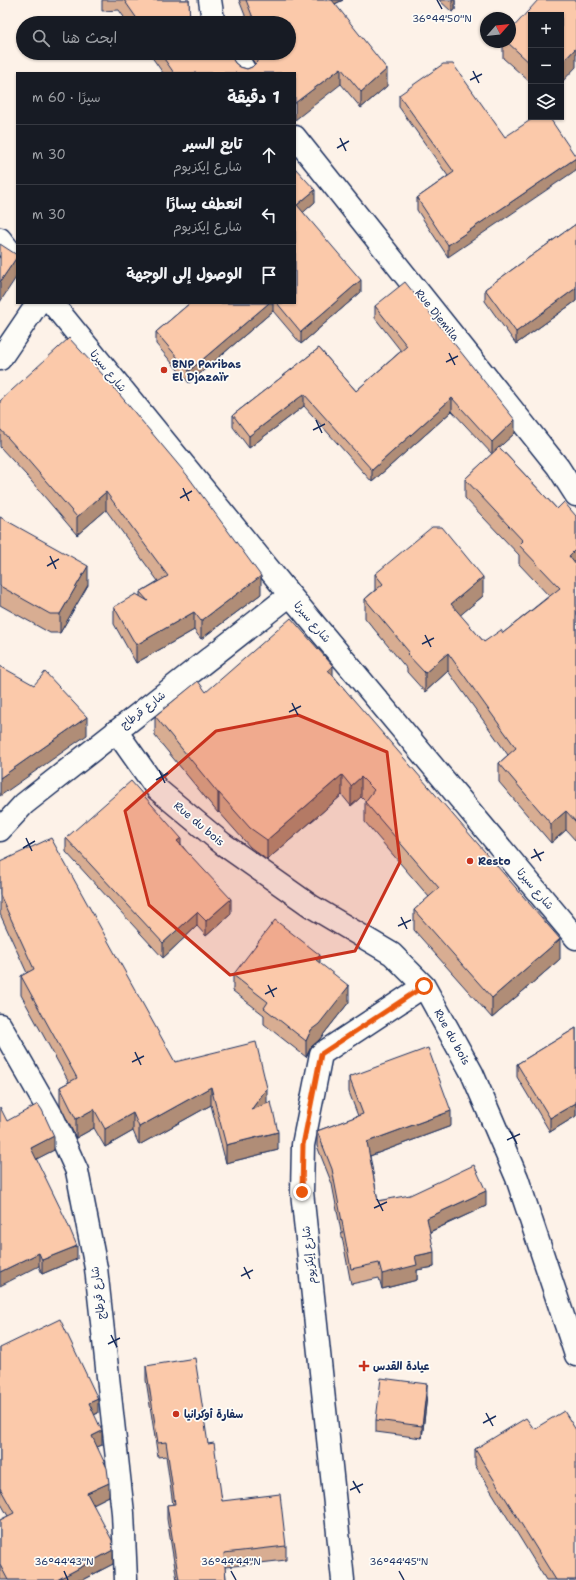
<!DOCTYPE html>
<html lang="ar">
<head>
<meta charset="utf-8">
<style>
	:root { --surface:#171b24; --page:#20242c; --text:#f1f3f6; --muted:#9ea1a6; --line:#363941 }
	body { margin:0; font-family:"Shantell Sans","Playpen Sans Arabic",sans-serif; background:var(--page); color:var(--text); direction:rtl }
	.controls { position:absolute; right:12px; top:12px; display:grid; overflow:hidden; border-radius:0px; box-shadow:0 1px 3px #0004 }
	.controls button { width:36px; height:36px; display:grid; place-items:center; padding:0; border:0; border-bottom:1px solid var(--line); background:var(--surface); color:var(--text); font:20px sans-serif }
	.compass { position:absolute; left:480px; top:12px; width:36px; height:36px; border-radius:50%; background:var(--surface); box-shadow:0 1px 3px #0004; rotate:63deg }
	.stop { position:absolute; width:12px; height:12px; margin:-9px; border:3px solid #ea580c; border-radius:50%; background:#fff }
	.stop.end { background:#ea580c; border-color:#fff; box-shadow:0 1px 4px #0008 }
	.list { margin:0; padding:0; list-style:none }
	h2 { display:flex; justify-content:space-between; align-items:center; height:52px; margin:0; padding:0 16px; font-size:17px }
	h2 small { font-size:13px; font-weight:400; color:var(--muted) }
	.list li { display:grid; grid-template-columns:26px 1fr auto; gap:12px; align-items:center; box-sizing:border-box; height:60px; padding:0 16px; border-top:1px solid var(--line) }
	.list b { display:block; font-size:15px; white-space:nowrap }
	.list p { margin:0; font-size:13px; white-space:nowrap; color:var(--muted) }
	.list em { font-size:13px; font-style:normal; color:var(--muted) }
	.icon { flex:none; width:22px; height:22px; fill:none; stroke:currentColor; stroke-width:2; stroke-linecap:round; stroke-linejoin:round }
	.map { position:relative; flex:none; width:576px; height:1580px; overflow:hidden; direction:ltr }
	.search { position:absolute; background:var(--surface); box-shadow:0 1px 3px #0004; left:16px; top:16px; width:280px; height:44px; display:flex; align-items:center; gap:10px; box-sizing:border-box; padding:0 14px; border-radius:22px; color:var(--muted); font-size:15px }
	.panel { position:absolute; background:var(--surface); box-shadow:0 1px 3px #0004; left:16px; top:72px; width:280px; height:232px; border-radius:0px; direction:rtl }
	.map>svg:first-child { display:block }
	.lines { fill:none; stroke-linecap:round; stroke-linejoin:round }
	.minor-casing { stroke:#1b2f5e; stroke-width:25 }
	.minor { stroke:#fdfcf7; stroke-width:22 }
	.wall { fill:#d8ad92; stroke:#1b2f5e }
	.shaded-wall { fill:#b08d77; stroke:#1b2f5e }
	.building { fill:#fbc9aa; stroke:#1b2f5e }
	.route { stroke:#ea580c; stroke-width:5 }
	.marked { fill:#c8321e; fill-opacity:0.2; stroke:#c8321e; stroke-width:3; stroke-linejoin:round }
	.ticks { fill:none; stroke:#1b2f5e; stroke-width:1.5 }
	.poi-dot { fill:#c8321e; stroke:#fdfcf7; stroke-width:1.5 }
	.labels { text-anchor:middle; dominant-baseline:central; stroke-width:3.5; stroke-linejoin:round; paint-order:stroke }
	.street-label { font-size:11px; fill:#1b2f5e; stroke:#fdfcf7 }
	.poi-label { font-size:11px; font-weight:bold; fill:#1b2f5e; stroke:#fdfcf7; text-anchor:start }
	.ticks-label { font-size:10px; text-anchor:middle; fill:#1b2f5e; stroke:#fdfcf7; stroke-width:3.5; stroke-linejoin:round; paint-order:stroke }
</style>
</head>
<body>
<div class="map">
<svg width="576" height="1580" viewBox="0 0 576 1580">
	<rect width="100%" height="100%" fill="#fdf2e8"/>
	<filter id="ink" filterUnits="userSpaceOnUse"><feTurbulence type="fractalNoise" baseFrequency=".025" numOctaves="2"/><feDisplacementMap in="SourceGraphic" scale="8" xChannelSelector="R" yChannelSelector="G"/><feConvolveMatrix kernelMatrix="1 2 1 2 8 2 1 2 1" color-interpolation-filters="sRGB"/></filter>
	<g filter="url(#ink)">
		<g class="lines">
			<defs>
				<path id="minor" d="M210 0 213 20 215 23
					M234 53 246 73
					M295 137 558 467 576 495
					M0 239 17 260
					M52 303 290 595 576 938
					M0 359 38 303
					M116 731 157 789 223 844 311 906 392 954 424 986 472 1073 517 1178 576 1355
					M0 830 24 804 290 595
					M0 1025 53 1118 77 1171 96 1268 123 1513 126 1580
					M343 1580 302 1192 303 1145 321 1054 424 986"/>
			</defs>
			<use href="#minor" class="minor-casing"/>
			<use href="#minor" class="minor"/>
		</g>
		<path class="wall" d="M102 0H189L190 23H128L119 10 102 11Z
			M239 0H343L335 4 387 86 361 108 341 84 295 73H163L149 53H229L235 63 240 67 247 69 252 67 255 64 248 53H289V23H248Z
			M439 0H455V10L452 12Z
			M531 15V83L503 58V42H510Z
			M399 95 505 137 448 257 417 210V198L448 176 399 107Z
			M295 168 315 202 303 212 361 292 301 344 273 311 189 383 156 344V332L190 303H295Z
			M576 224V301L516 344 485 301V289Z
			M375 306 515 433 499 447 557 509 576 516V841L566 830 551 843 499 782V763L508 755 448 671 425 692 407 672V669L365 618V599L375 590V574L483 596 460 615 484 642 503 633 549 596 519 564V555L465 498V479L492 454 452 411 372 482 304 406 249 448 233 427V415L319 348 356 391 401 351 375 318Z
			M0 401 261 594 201 639 194 630 136 663 114 624V607L140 596V592L158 581 106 510 77 535 26 475 0 447Z
			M0 517 88 585 60 633H50L0 605Z
			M333 675 560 959 492 1018 414 930V910L429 897 365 822V801L361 797 351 806 342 795 267 860 250 847 219 812 218 813 155 736V716L206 692Z
			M66 838 181 844 231 914 206 936 197 926 163 958 66 852Z
			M0 862 175 1062 267 1104 278 1150 226 1163 211 1105 139 1145 133 1131 105 1147 94 1128 76 1138 60 1105V1087L69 1082 21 995V976L27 973 0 914Z
			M320 963 349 1002 319 1040 311 1047 306 1057 264 1024V1015L233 991V975Z
			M576 1028V1116L550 1132 517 1077V1064Z
			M349 1077 451 1126 370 1156 378 1201 486 1206 430 1232 434 1267 417 1270V1280L382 1289 379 1278 351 1284 332 1184 317 1146V1131L358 1116 349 1092Z
			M7 1121 54 1150 36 1159 77 1259 42 1274 39 1266Z
			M0 1348 98 1413 94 1415 102 1445 97 1447 109 1496 93 1504 113 1564 82 1580H1L0 1579V1520L8 1516 0 1502Z
			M146 1366 208 1444 222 1501 286 1546V1560L225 1567 226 1580H177L167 1519V1505H173L166 1456 158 1457 146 1380Z
			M427 1396 422 1438 376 1432V1420Z
			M534 1429 576 1580H546L475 1465V1449Z"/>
		<path class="shaded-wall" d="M326 0H343L326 8Z
			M452 0H455V10L452 12Z
			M576 48V67L561 83V64Z
			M341 68V84L295 120V103Z
			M387 69V86L361 108V92Z
			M576 158V170L448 257V245Z
			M315 190V202L297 218V205Z
			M17 257V276L0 302V282Z
			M361 280V292L301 344V332Z
			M576 288V301L516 344V332Z
			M269 303H273V311L189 383V371Z
			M304 394V406L249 448V436Z
			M452 398V411L372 482V470Z
			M515 420V433L492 454V442Z
			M106 492V510L77 535V517Z
			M576 549V568L569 556Z
			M88 566V585L60 633V614Z
			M261 576V594L201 639V621Z
			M483 577V596L451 623V604Z
			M194 612V630L136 663V645Z
			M448 653V671L425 692V673Z
			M333 666V685L328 670Z
			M87 717V735L0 796V778Z
			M342 775V795L267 860V840Z
			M361 777V797L351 806V786Z
			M218 793H219V812L218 813Z
			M566 811V830L551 843V824Z
			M181 838V852L177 841Z
			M231 899V914L206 936V921Z
			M197 912V926L163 958V943Z
			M560 939V959L492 1018V998Z
			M320 955V971L316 960Z
			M349 986V1002L319 1040 311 1047 306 1057V1041L311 1030Z
			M211 1087V1105L139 1145V1127Z
			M267 1088V1107L251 1110Z
			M576 1103V1116L550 1132V1118Z
			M94 1109V1128L76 1138V1119Z
			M451 1111V1126L367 1157V1142Z
			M133 1113V1131L105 1147V1129Z
			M278 1132V1150L226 1163V1145Z
			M54 1136V1150L31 1162V1148Z
			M486 1191V1206L427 1233V1218Z
			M77 1246V1259L42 1274V1260Z
			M434 1252V1267L417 1270V1280L382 1289V1274L415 1256Z
			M39 1253V1266L0 1286V1272Z
			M427 1384V1396L422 1438V1426Z
			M98 1399V1413L89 1417V1403Z
			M102 1431V1445L92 1449V1436Z
			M109 1483V1496L87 1507V1493Z
			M113 1550V1564L82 1580H57Z"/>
		<path class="building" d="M124 0H189L190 23H140Z
			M246 0H332L387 69 361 92 341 68 295 103V73H174L160 53H229L235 63 240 67 247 69 252 67 257 62 258 56V53H289V23H255Z
			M538 0H576V48L561 64V15H531V64L507 42H510V31Z
			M443 64H453L505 137 535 117H549L576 157V158L448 245 417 198 454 172 399 95Z
			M295 168 315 190 297 205 361 280 301 332 277 303H295Z
			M576 224V288L516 332 485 289Z
			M0 244 17 255V257L0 282Z
			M405 282 515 420 492 442 452 398 372 470 304 394 249 436 233 415 319 348 356 391 407 346 375 306Z
			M190 303H269L189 371 156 332Z
			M69 338 104 376 187 475 261 576 201 621 194 612 136 645 114 607 136 594 148 601 140 592 168 576 106 492 77 517 26 458 0 429V401Z
			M499 447 557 509 564 502 576 516V549L569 556 576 565V822L566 811 551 824 499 763 516 748 448 653 425 673 407 654 409 652 365 599 383 584 375 574 432 527H442L483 577 451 604 484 642 501 630 503 633 560 588 519 545 523 541 465 479Z
			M0 517 88 566 60 614H50L0 586Z
			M291 618 333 666 328 670 560 939 492 998 414 910 439 888 365 802 374 790 361 777 351 786 342 775 267 840 250 828 219 793H218L155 716 198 681 206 692Z
			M0 666 34 685 45 672 87 717 0 778Z
			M131 781 181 838 177 841 231 899 206 921 197 912 163 943 66 838Z
			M51 838 175 1062 256 1042 267 1088 251 1110 271 1102 278 1132 226 1145 211 1087 139 1127 133 1113 105 1129 94 1109 76 1119 60 1087 77 1078 21 976 34 969 0 895V862Z
			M275 920 320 955 316 960 349 986 319 1024 311 1030 306 1041 264 1008 268 1002 233 975Z
			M576 1028V1103L550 1118 517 1064Z
			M428 1048 451 1111 367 1142 378 1201 410 1195 474 1165 486 1191 427 1218 434 1252 415 1256 417 1265 382 1274 379 1263 351 1269 332 1169 317 1131 363 1114 349 1077Z
			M38 1104 42 1110 54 1136 31 1148 67 1222 77 1246 42 1260 39 1253 0 1272V1107L7 1121Z
			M60 1319 98 1399 89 1403 102 1431 92 1436 107 1468 109 1483 87 1493 112 1540 113 1550 57 1580H8L0 1565V1520L14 1513 0 1488V1348Z
			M195 1358 208 1444 214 1443 222 1501 280 1494 286 1546 224 1553 226 1580H179L167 1505 175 1504 166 1442 158 1443 146 1366Z
			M381 1378 427 1384 422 1426 376 1420Z
			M564 1411 576 1430V1580H556L475 1449 526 1418 534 1429Z"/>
	</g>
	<g class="lines" filter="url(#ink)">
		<path class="route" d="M302 1192 303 1145 321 1054 424 986"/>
	</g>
	<path class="marked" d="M298 715 387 752 400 862 355 951 230 975 149 905 125 811 216 731Z"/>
	<path class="ticks" d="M437 0 442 9M473 71 479 83M470 80 482 74M340 138 346 151M337 148 349 141M449 353 455 365M446 362 458 356M316 420 322 433M313 430 325 424M183 488 189 501M180 498 192 491M50 556 56 569M47 566 59 559M425 635 431 647M422 644 434 638M292 703 298 715M289 712 301 706M159 770 165 783M156 780 168 773M26 838 32 851M23 848 35 841M534 849 541 861M531 858 544 852M401 917 407 929M398 926 411 920M268 985 274 997M265 994 277 988M135 1052 141 1065M132 1062 144 1056M510 1131 517 1144M507 1140 520 1134M377 1199 383 1211M374 1208 387 1202M244 1267 250 1279M241 1276 253 1270M111 1335 117 1347M108 1344 120 1338M486 1413 493 1426M483 1423 496 1416M353 1481 360 1493M350 1490 363 1484M64 1571 68 1580M231 1571 236 1580M399 1571 404 1580"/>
	<g class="poi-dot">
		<circle cx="164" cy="370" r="4"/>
		<circle cx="470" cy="861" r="4"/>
		<path d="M362 1360h4v4h4v4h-4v4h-4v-4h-4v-4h4z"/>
		<circle cx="176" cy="1414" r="4"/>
	</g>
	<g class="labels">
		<g class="street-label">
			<text transform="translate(437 315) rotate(51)">Rue Djemila</text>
			<text transform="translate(108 371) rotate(51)">شارع سيرتا</text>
			<text transform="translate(312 622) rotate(50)">شارع سيرتا</text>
			<text transform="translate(143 710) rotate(-38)">شارع قرطاج</text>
			<text transform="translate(199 824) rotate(40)">Rue du bois</text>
			<text transform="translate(535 889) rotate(50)">شارع سيرتا</text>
			<text transform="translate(452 1037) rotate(61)">Rue du bois</text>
			<text transform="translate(309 1255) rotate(-96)">شارع إيكزيوم</text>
			<text transform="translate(98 1293) rotate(-97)">شارع قرطاج</text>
		</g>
		<g class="poi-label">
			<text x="172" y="364">BNP Paribas<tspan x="172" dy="13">El Djazaïr</tspan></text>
			<text x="478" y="861">Resto</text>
			<text x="373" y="1366">عيادة القدس</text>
			<text x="184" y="1414">سفارة أوكرانيا</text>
		</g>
	</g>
	<g class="ticks-label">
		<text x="442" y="22">36°44'50"N</text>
		<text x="64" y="1565">36°44'43"N</text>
		<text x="231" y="1565">36°44'44"N</text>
		<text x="399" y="1565">36°44'45"N</text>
	</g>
</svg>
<div class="controls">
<button>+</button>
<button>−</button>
<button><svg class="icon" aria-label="layers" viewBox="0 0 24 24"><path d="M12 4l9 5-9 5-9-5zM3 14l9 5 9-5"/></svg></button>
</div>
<svg class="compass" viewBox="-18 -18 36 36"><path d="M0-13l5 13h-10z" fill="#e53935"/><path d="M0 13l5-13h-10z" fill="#9ea1a6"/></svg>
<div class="stop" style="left:424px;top:986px"></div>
<div class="stop end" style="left:302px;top:1192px"></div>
<div class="search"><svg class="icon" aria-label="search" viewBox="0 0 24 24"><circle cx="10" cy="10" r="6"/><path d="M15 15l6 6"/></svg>ابحث هنا</div>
<section class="panel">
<h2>1 دقيقة<small>سيرًا · 60 m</small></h2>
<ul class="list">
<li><svg class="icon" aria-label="ahead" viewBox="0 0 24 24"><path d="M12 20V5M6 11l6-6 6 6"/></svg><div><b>تابع السير</b><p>شارع إيكزيوم</p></div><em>30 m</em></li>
<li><svg class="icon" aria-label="left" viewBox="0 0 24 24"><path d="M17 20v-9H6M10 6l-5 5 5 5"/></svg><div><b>انعطف يسارًا</b><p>شارع إيكزيوم</p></div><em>30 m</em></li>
<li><svg class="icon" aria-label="arrive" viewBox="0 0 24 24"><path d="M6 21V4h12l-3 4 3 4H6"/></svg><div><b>الوصول إلى الوجهة</b></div></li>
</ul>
</section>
</div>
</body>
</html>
